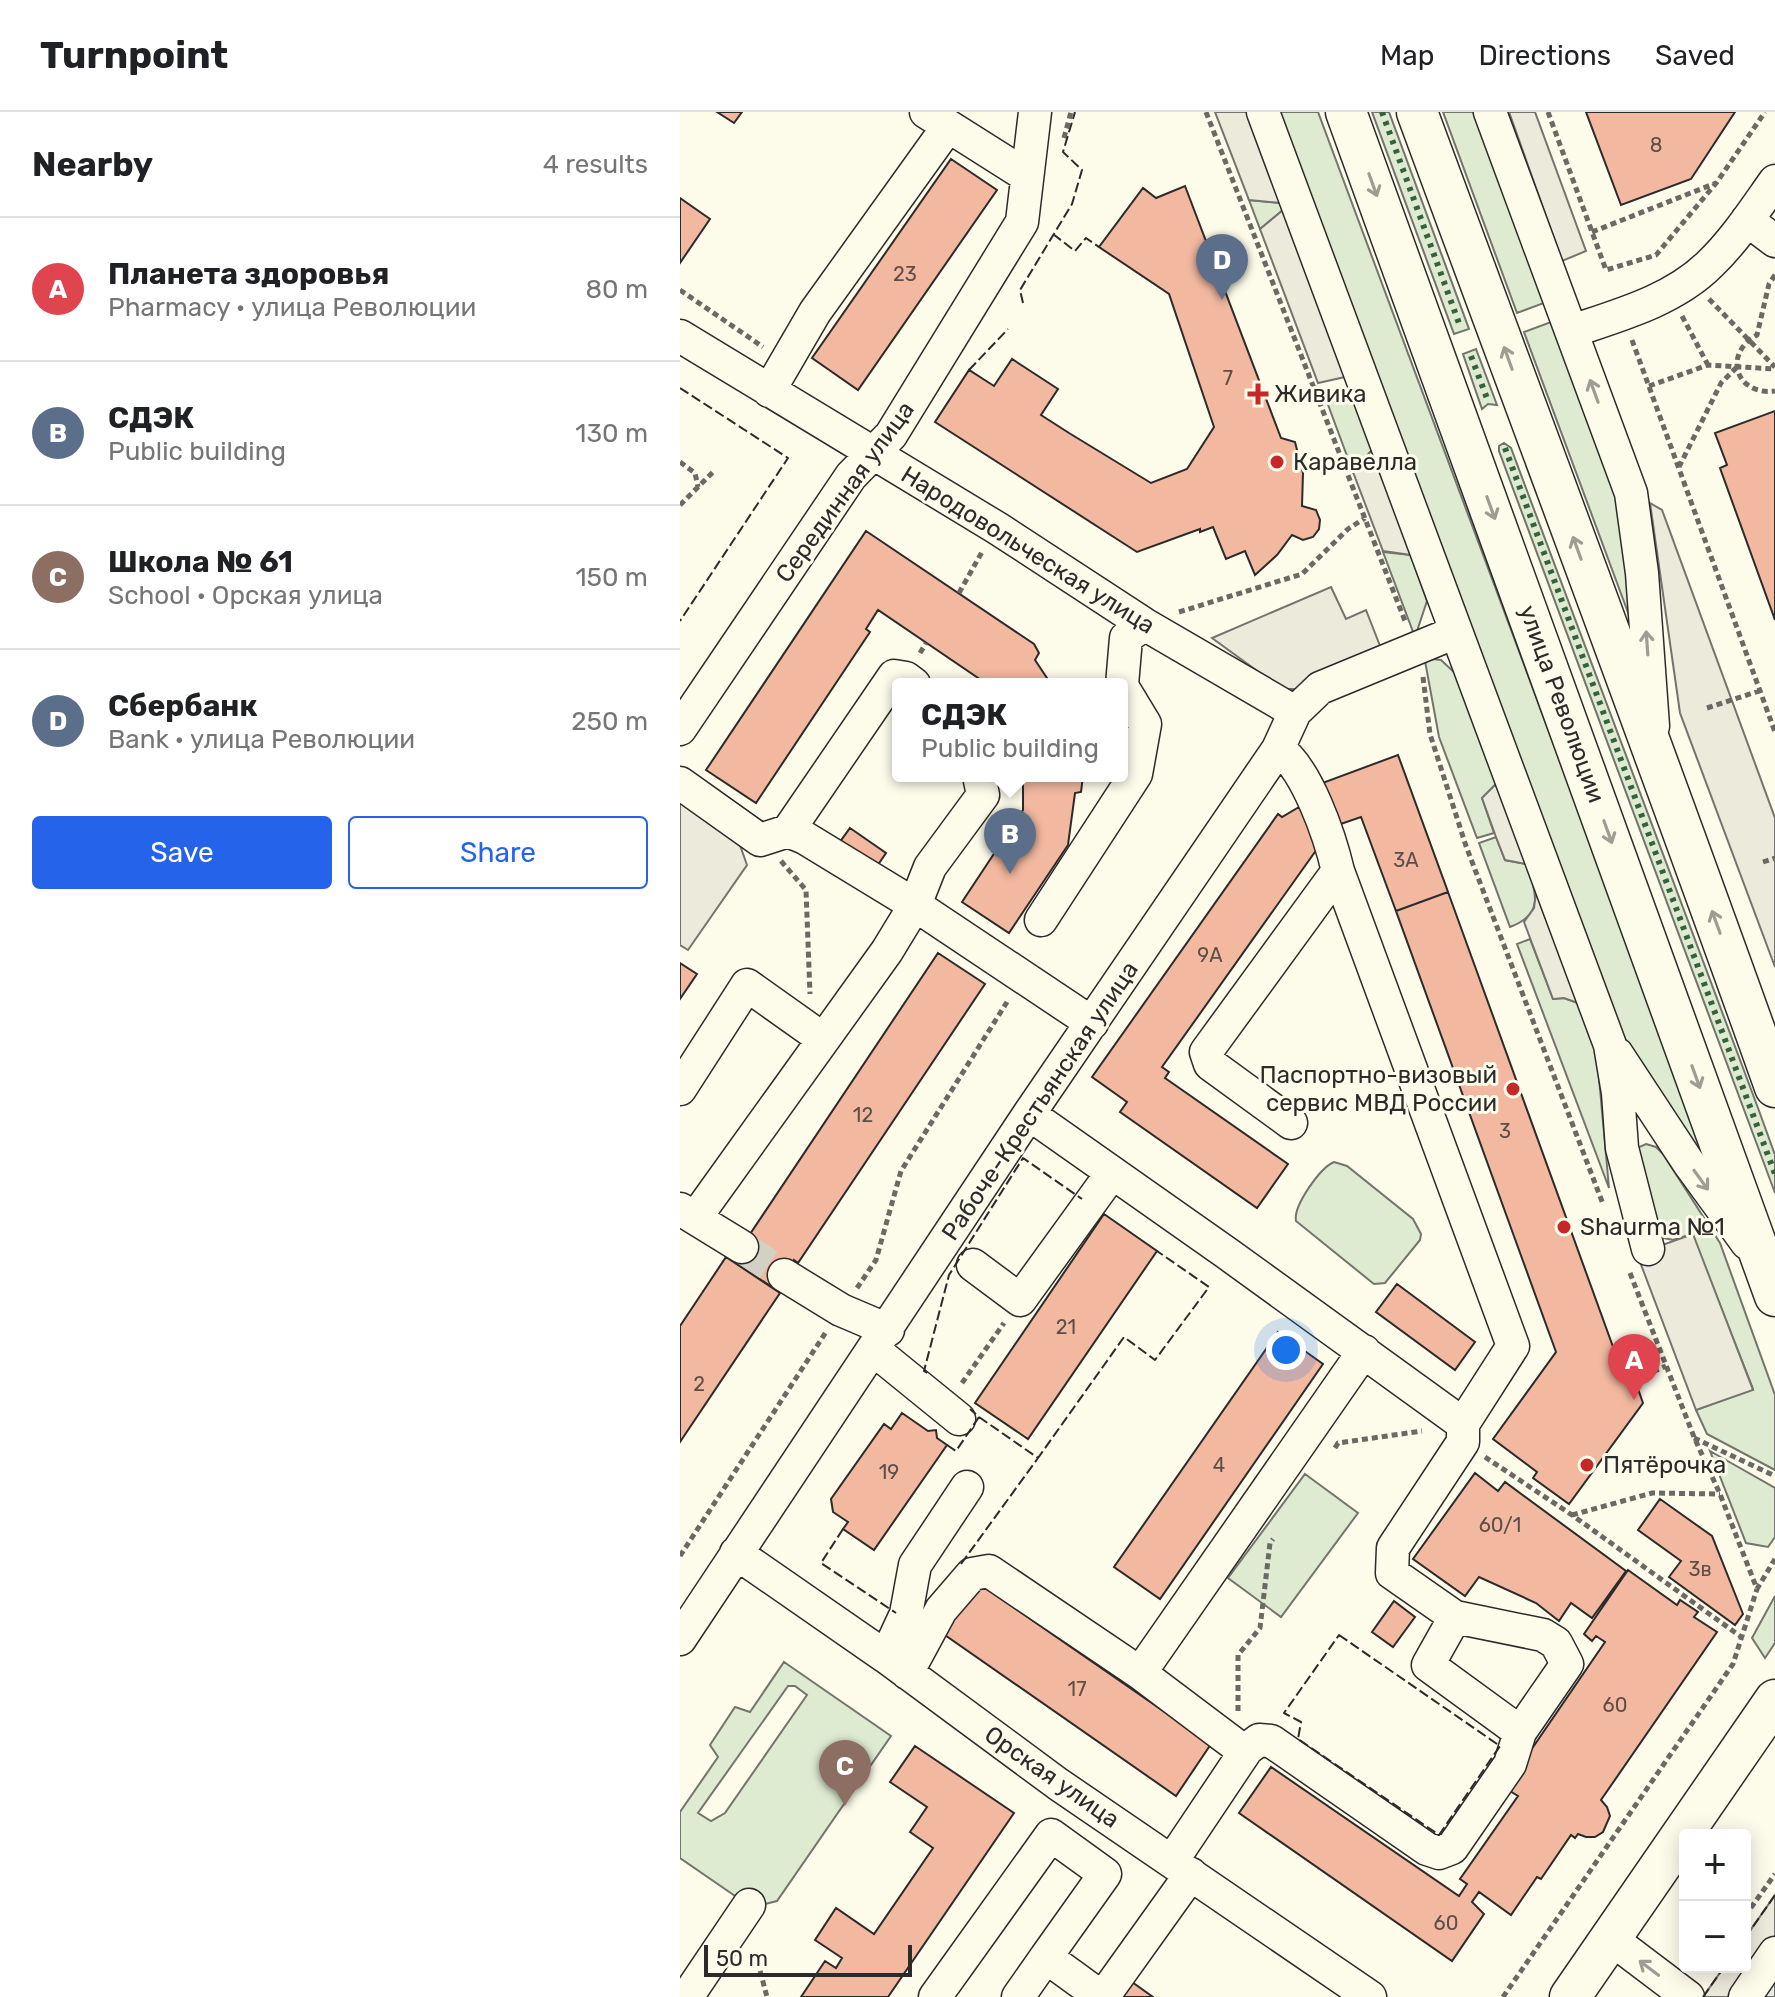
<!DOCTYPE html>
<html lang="en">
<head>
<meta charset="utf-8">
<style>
	:root { --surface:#fff; --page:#f6f6f6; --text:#202124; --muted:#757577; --line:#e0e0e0; --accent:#2563eb }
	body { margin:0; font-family:Rubik,sans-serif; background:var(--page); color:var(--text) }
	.controls { position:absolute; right:24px; bottom:24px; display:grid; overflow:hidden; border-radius:8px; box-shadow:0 4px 20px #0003 }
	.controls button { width:72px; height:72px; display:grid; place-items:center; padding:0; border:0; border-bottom:2px solid var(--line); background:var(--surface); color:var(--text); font:40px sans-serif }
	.scale { position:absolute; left:24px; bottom:20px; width:208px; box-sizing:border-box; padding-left:8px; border:4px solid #2b2b2b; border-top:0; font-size:22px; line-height:28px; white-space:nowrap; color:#2b2b2b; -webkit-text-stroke:6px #fdfbea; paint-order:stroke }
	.you { position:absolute; left:606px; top:1238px; width:28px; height:28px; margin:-20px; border:6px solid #fff; border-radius:50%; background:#1a73e8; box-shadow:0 0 0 12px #1a73e833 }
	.badge { display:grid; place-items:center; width:52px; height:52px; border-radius:50%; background:var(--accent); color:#fff; font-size:26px; font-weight:700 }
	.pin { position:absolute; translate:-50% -66px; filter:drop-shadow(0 2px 4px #0008) }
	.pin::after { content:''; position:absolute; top:42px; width:28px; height:24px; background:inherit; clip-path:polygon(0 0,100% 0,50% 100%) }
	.popup { position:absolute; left:212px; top:566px; width:236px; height:104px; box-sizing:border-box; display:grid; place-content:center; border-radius:8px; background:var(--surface); filter:drop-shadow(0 2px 6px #0005); font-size:26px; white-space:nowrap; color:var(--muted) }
	.popup b { font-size:30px; color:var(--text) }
	.popup::after { content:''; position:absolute; left:50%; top:100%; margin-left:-16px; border:16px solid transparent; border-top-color:var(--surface) }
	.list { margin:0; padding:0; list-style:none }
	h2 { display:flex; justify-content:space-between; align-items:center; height:104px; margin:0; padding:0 32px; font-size:34px }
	h2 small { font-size:26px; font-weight:400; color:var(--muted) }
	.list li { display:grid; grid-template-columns:52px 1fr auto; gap:24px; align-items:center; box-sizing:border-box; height:144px; padding:0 32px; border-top:2px solid var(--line) }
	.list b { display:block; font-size:30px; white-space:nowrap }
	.list p { margin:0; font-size:26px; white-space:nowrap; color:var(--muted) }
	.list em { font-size:26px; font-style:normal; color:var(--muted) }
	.actions { display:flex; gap:16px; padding:24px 32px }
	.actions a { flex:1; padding:18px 0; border:2px solid var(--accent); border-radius:8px; text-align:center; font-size:28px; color:var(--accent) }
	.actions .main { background:var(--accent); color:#fff }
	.map { position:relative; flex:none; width:1095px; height:1885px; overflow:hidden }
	header { display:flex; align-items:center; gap:48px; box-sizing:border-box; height:112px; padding:0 40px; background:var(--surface); border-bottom:2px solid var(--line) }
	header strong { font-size:38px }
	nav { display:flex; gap:44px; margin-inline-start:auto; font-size:28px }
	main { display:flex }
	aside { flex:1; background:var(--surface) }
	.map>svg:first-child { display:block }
	.green { fill:#deebd1; stroke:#74746e; stroke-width:2; fill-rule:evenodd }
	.parking { fill:#eceadb; stroke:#74746e; stroke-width:2 }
	.building { fill:#f2b8a0; stroke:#2b2b2b; stroke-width:2 }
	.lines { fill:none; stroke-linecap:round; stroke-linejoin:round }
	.minor-tunnel { stroke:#d3d1c4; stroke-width:32; stroke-dasharray:32 16; stroke-linecap:butt }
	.minor-casing { stroke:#2b2b2b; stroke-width:35 }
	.major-casing { stroke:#2b2b2b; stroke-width:43 }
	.path { stroke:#6a6964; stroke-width:5; stroke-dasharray:6 4; stroke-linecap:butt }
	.minor { stroke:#fdfbea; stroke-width:32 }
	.major { stroke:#fdfbea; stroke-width:40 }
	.hedge { stroke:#34623c; stroke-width:6; stroke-dasharray:4 6; stroke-linecap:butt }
	.fence { stroke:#2b2b2b; stroke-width:2; stroke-dasharray:10 4; stroke-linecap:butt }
	.oneway { stroke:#9e9d94 }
	.poi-dot { fill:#c62828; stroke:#fdfbea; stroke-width:3 }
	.labels { text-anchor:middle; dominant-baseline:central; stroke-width:6; stroke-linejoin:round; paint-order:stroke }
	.number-label { font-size:20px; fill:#5d4e48 }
	.poi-label { font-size:24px; fill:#2b2b2b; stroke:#fdfbea; text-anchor:start }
	.street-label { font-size:24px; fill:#2b2b2b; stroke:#fdfbea }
</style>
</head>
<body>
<header>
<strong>Turnpoint</strong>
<nav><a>Map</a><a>Directions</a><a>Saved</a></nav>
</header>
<main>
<aside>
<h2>Nearby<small>4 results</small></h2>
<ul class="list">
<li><span class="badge" style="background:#e0444e">A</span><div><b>Планета здоровья</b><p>Pharmacy · улица Революции</p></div><em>80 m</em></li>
<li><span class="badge" style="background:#5c6f8a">B</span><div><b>СДЭК</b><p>Public building</p></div><em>130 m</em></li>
<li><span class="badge" style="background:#8d6e63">C</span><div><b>Школа № 61</b><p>School · Орская улица</p></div><em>150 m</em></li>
<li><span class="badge" style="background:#5c6f8a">D</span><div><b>Сбербанк</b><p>Bank · улица Революции</p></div><em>250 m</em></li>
</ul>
<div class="actions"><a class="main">Save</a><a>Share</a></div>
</aside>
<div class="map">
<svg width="1095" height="1885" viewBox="0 0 1095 1885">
	<rect width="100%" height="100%" fill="#fdfbea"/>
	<path class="green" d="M599 0H638L956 853 1029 1059 939 918Z
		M692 0H709L789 217 774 222Z
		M763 0H793L864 191 837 201Z
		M569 88 601 91 603 98 580 117Z
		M871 210 939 393 953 514 844 220Z
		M796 237 817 293 808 292 802 297 783 242Z
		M670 278 692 338 673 360 647 290Z
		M824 331 831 336 1078 996 1095 1043V1081L819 339V334Z
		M703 440 731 443 747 489 735 525Z
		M753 547 761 548 776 562 816 672 802 686 814 721 797 726 759 625 745 549Z
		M816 725 825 748 846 752C856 780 865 802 830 815L799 731Z
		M850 827 873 887 884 886 898 891 917 944 929 1076 837 832Z
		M966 1032 976 1035 983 1042 1040 1131 1095 1283V1358L1027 1322 1016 1298 1073 1277 1012 1122 993 1128 978 1125 957 1036Z
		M654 1050 667 1054 733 1107 741 1122 740 1128 705 1171 694 1172 689 1168 616 1109C613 1094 640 1056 654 1050Z
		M1030 1339 1095 1376V1425L1088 1435 1066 1431Z
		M625 1362 678 1401 601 1505 548 1466Z
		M1095 1484V1531L1085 1546 1072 1526Z
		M104 1550 211 1624 97 1789 77 1794 74 1797 0 1746V1700L38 1645 30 1633 55 1595 70 1600ZM108 1574H115L127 1583 45 1701 31 1709 18 1701Z"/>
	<path class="parking" d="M535 0H568L601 91 569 88Z
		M829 0H855L906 139 882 149Z
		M603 98 665 265 638 271 580 117Z
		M692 338 731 443 703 439 673 360Z
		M970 391 982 398 1095 706V855L1000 601Z
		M651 475 666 507 686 498 702 539 618 577H602L532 526Z
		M816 672 846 752 825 748 816 725 802 686Z
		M0 683 56 722 67 753 8 838 0 833Z
		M856 781 898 891 884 886 873 887 844 810 854 796Z
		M1013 1122 1073 1278 1016 1298 957 1142Z
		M1095 1783V1885H1023L1044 1855H1065V1826Z"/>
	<path class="building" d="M37 0H62L54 11Z
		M906 0H1055L1011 67 941 93Z
		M271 47 317 78 178 278 132 246Z
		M505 74 601 326 615 330 623 361 622 394 636 398 640 408 639 417 633 425 623 428 612 423 597 443 575 463 565 439 546 447 533 415 520 420V417L457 440 255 310 289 258 314 274 332 247 378 277 361 303 389 321 471 371 507 357 534 315 489 182 419 135 463 76 476 86Z
		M0 86 30 107 0 151Z
		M1095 299V508L1040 356 1047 353 1035 321Z
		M186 419 354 532 359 541 355 548 371 572H307L198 498 186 517 190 520 76 691 26 658Z
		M718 643 768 780 716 799 681 705 652 715 637 673Z
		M343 664H403L401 680 395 681 388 733 329 821 282 790 343 698Z
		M619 695 642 730 482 955 489 960 485 966 608 1052 577 1096 440 1000 447 990 412 965 598 702 602 705Z
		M170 716 206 741 191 763 154 738Z
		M768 780 936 1243 945 1240 963 1291 889 1392 853 1366 857 1360 813 1327 876 1240 716 799Z
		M258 841 305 872 118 1151 114 1148 95 1177 52 1149Z
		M0 851 17 862 0 887Z
		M424 1102 477 1139 348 1327 295 1291Z
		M46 1145 100 1181 0 1330V1214Z
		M717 1172 795 1230 775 1258 696 1200Z
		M598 1220 643 1252 480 1487 434 1455Z
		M222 1301 248 1319 256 1318 257 1326 267 1333 194 1438 163 1417 168 1410 153 1400 151 1387 204 1312 211 1317Z
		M795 1361 818 1379 825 1370 946 1459 912 1506 891 1491 879 1509 856 1491 799 1465 785 1484 733 1447Z
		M980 1387 1032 1424 1063 1502 1055 1513 989 1465 1001 1449 958 1418Z
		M948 1458 997 1493 1000 1488 1018 1500 1014 1505 1037 1520 921 1688 927 1695 930 1704 923 1720 915 1725H906L898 1722 895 1726 891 1723 861 1767 857 1765 831 1803 799 1780 792 1790 804 1802 772 1849 559 1701 591 1655 779 1784 787 1772 780 1767 838 1684 825 1676 925 1530 916 1524 912 1529 904 1522Z
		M297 1470 531 1632 496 1684 262 1521Z
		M714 1489 735 1505 713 1535 692 1520Z
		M235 1634 334 1701 208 1885H121L145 1849 156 1856 162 1846 135 1828 156 1796 194 1822 253 1736 230 1720 247 1695 210 1670Z
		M452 1870 473 1885H442Z"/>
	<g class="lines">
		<path class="minor-tunnel" d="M62 1135 104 1163"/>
		<defs>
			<path id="minor" d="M246 0 347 64
				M583 0 930 933 938 981 942 1036 968 1137
				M810 0 951 381 962 461 973 614
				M1067 108 1095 129
				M892 219C940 203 994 188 1030 152 1055 128 1075 97 1095 69
				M0 224 317 416 464 512 615 600
				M89 279 135 200 267 16
				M442 573 446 526 464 512
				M0 617 171 364 211 323 342 110 355 0
				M598 637C627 656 650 725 658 759L833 1234 783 1312V1330L713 1436 712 1461 775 1505 863 1523 876 1531 887 1552 840 1620 748 1553 775 1505
				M0 671 80 728 108 719 125 726 235 793 412 911
				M108 719 214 564 226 566 234 572
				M361 808 456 662 465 612 442 574
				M937 942 1008 1050 1067 1131
				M0 977 67 873 143 927
				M349 1002 548 1142 783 1312
				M611 1011 530 952 526 940 658 759
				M0 1097 62 1135
				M16 1105 207 839 235 793 250 755 303 683 299 664
				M293 1153 340 1188 432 1061
				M104 1163 161 1198 208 1218
				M194 1238 279 1307
				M56 1441 206 1545 378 1672 690 1885
				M0 1527 349 1002 598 637 615 600 640 576 776 520
				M206 1545 226 1502 235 1453 287 1375
				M227 1561 261 1498 292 1462 309 1459 460 1561 553 1631
				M460 1561 684 1239
				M492 1749 567 1637 579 1628 591 1629 747 1737 759 1741 772 1736 830 1652 840 1620
				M930 1826 1008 1885
				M7 1885 69 1793
				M255 1885 371 1723 425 1762 366 1845
				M338 1885 366 1845 421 1885
				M423 1885 511 1762
				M1065 1885 1095 1841"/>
			<path id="major" d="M666 0 1095 1184
				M737 0C857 325 979 649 1095 975
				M890 1885 1095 1588"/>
		</defs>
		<use href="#minor" class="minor-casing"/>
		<use href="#major" class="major-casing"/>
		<path class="path" d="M526 0 725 509
			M868 0 926 158 976 143 1037 70 1085 0
			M384 26 391 0
			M912 120 1036 71
			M1095 163 1089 172 1077 223C1042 242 1056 284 1095 279
			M0 178 83 235
			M1029 187 1095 255
			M1002 204 1028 253
			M952 228 1095 620
			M969 274 1028 253 1095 257
			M0 350 15 361 18 375
			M999 355 1041 271 1057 255
			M0 393 34 359
			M279 481 302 440
			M499 500 622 462 668 417 685 406
			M240 541 246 531
			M743 565 750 622 786 734 923 1092
			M1027 596 1079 579
			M101 749 126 778 130 882
			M1083 750 1095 746
			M950 1161 1014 1325 1040 1382 1077 1477 1095 1447
			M177 1176 196 1148 221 1059 327 890
			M955 1268 986 1254
			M282 1271 324 1211
			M1014 1326 1095 1364
			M655 1336 658 1331 742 1319
			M805 1345 892 1403 1060 1524
			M892 1403 972 1381 1040 1382
			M0 1444 146 1220
			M558 1599V1543L580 1516 590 1431 593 1427
			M1065 1804 1095 1762
			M71 1842 77 1847 87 1885
			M823 1885 1053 1552 1077 1477"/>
		<use href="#minor" class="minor"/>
		<use href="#major" class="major"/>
		<path class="hedge" d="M702 0 780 214
			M791 244 808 289
			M825 336 1095 1062"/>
		<path class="fence" d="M373 122 395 139 406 126 419 135
			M343 191 340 178 392 92 402 58 383 40 395 0
			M289 258 328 217
			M0 276 108 346 0 509
			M247 1261 244 1259 269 1163 343 1046 402 1087
			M299 1305 358 1346 444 1225 475 1248 529 1175 477 1139
			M267 1333 276 1339 299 1305 290 1297
			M163 1417 141 1451 216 1501
			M281 1452 358 1346
			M659 1523 820 1634 759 1723 618 1627 621 1610 604 1601Z
			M1065 1826 1095 1783
			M1023 1885 1044 1855"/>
	</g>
	<defs><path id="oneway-shaft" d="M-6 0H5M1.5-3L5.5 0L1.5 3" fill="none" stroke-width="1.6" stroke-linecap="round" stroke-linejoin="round" transform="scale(2)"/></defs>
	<g class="oneway">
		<use href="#oneway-shaft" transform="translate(693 73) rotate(70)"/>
		<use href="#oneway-shaft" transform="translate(828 246) rotate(-110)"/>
		<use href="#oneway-shaft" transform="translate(914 279) rotate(-110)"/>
		<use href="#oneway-shaft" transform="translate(811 396) rotate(70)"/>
		<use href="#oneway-shaft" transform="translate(897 436) rotate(-110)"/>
		<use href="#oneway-shaft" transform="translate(967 531) rotate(-94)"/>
		<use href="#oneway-shaft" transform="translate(928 720) rotate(70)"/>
		<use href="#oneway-shaft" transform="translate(1036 810) rotate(-110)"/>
		<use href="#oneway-shaft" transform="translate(1016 965) rotate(70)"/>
		<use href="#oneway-shaft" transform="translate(1021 1068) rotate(54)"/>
		<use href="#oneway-shaft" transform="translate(969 1856) rotate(-143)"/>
	</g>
	<g class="poi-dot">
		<path d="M574 270h8v8h8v8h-8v8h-8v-8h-8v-8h8z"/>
		<circle cx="597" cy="350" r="8"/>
		<circle cx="833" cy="977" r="8"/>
		<circle cx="884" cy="1115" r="8"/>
		<circle cx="907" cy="1353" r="8"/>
	</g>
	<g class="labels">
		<g class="number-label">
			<text x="976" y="33">8</text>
			<text x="225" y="162">23</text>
			<text x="548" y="266">7</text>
			<text x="726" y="748">3А</text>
			<text x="530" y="843">9А</text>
			<text x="183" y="1003">12</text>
			<text x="825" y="1019">3</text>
			<text x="386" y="1215">21</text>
			<text x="19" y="1272">2</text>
			<text x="539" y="1353">4</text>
			<text x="209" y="1360">19</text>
			<text x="820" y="1413">60/1</text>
			<text x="1020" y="1457">3в</text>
			<text x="397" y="1577">17</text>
			<text x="935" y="1593">60</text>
			<text x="766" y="1811">60</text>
		</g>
		<g class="poi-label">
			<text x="594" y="282">Живика</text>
			<text x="613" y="350">Каравелла</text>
			<text x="817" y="963" text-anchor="end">Паспортно-визовый<tspan x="817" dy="28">сервис МВД России</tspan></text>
			<text x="900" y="1115">Shaurma №1</text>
			<text x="923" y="1353">Пятёрочка</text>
		</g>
		<g class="street-label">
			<text transform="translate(165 380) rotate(-54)">Серединная улица</text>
			<text transform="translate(348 438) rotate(32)">Народовольческая улица</text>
			<text transform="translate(882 592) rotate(70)">улица Революции</text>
			<text transform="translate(360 989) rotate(-56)">Рабоче-Крестьянская улица</text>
			<text transform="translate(372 1665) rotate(35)">Орская улица</text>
		</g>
	</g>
</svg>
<div class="controls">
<button>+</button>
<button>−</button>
</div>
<div class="scale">50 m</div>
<div class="you"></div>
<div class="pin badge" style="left:954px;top:1288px;background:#e0444e">A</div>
<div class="pin badge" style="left:330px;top:762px;background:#5c6f8a">B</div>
<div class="popup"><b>СДЭК</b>Public building</div>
<div class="pin badge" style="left:165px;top:1694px;background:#8d6e63">C</div>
<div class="pin badge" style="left:542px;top:188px;background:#5c6f8a">D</div>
</div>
</main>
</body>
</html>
